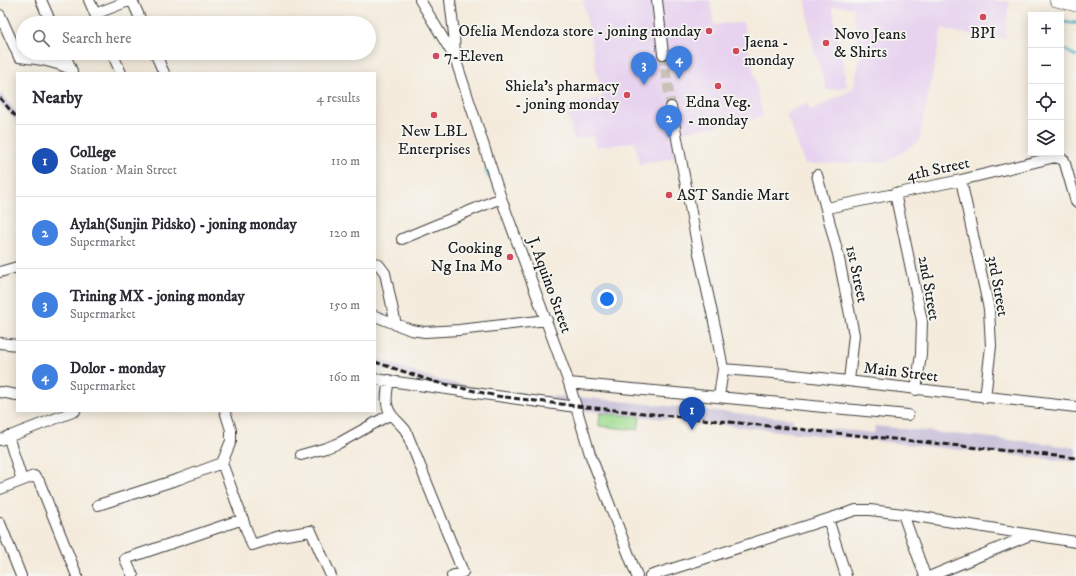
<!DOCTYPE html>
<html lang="en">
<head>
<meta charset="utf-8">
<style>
	:root { --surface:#fff; --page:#f2f2f3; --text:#2b2b33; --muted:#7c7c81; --line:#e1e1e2; --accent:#d1495b }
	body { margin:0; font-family:"IM FELL DW Pica",serif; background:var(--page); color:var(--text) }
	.controls { position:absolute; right:12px; top:12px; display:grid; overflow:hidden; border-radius:0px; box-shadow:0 2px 10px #0003 }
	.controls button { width:36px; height:36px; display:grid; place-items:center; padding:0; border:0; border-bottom:1px solid var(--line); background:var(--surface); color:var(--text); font:20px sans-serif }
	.you { position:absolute; left:607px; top:299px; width:14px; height:14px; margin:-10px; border:3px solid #fff; border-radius:50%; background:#1a73e8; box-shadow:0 0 0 6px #1a73e833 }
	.badge { display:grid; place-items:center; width:26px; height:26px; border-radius:50%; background:var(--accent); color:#fff; font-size:13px; font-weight:700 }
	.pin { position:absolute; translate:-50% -33px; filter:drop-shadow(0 1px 2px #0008) }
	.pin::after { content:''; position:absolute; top:21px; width:14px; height:12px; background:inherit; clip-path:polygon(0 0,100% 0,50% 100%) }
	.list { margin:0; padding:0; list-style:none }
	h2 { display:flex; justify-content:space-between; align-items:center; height:52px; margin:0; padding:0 16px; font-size:17px }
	h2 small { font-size:13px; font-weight:400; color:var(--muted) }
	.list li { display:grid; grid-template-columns:26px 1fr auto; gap:12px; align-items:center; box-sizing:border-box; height:72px; padding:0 16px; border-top:1px solid var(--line) }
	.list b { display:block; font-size:15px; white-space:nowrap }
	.list p { margin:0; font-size:13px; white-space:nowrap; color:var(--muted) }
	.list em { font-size:13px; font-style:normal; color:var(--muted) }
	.icon { flex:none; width:22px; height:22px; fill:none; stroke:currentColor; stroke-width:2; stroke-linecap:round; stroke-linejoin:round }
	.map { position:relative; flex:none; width:1076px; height:576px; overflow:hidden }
	.search { position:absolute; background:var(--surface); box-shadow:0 2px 10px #0003; left:16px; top:16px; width:360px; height:44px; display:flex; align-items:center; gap:10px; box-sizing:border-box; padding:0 14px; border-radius:22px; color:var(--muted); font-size:15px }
	.panel { position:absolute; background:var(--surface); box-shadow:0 2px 10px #0003; left:16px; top:72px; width:360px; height:340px; border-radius:0px }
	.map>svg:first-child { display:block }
	.built { fill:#e7d2ef }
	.industrial { fill:#c8bfd8 }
	.green { fill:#9fdb8f; stroke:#5e7c56 }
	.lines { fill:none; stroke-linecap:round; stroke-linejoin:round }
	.stream { stroke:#3eabbd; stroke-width:3 }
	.minor-tunnel { stroke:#c9c2b6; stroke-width:10; stroke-dasharray:10 5; stroke-linecap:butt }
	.minor-casing { stroke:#3c3b39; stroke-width:12 }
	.major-casing { stroke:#3c3b39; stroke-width:14 }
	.minor { stroke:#fff; stroke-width:10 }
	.major { stroke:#fff; stroke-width:13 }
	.rail { stroke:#1c1c1c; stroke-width:3; stroke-dasharray:6 3; stroke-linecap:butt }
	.poi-dot { fill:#d1495b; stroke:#f6f6f2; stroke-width:1.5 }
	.labels { text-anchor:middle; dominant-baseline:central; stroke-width:3.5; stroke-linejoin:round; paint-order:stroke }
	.poi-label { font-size:16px; fill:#1c1c1c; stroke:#f6f6f2; text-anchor:start }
	.street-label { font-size:16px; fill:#1c1c1c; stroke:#f6f6f2 }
</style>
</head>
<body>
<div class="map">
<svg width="1076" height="576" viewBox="0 0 1076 576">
	<rect width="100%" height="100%" fill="#f6f6f2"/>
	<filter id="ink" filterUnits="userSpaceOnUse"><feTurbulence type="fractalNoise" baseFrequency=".025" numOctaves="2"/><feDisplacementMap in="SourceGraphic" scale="8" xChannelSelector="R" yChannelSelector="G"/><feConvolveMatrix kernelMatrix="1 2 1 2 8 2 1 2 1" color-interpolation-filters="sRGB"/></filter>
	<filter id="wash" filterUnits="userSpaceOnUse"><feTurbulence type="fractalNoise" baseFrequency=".012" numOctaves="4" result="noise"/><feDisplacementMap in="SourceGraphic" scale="16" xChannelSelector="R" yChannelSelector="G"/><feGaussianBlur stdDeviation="0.9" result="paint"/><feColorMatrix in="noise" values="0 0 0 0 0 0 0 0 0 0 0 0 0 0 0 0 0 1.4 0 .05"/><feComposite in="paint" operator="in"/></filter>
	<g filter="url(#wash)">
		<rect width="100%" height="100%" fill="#f4ebdc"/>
		<path class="built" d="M583 0H710L714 25 727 23 728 24 743 22 763 117 671 134 676 157 639 165 635 142 596 147 594 136 574 140 565 106 602 98Z
			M806 0H991L1009 2 1005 39 956 32 942 28 919 141 887 162 805 164 786 113 807 103 811 111 853 89 864 42 857 40 853 7 832 6 847 87 827 90 813 48V40L810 30Z"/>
		<path class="industrial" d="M0 93 17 113V123L0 103Z
			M375 358 435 379 497 392 526 396 580 397 793 419V425L874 433 875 426 1041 443 1076 448V462L579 410 433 386 375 366Z"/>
		<path class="green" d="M600 413 640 417 638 430 599 426Z"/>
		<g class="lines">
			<path class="stream" d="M1061 22 1076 23
				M1061 48 1076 56
				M486 170 489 177"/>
		</g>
	</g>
	<g filter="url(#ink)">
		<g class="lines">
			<path class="minor-tunnel" d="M663 54 671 107"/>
			<defs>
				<path id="minor" d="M41 0 51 23
					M89 0 99 23
					M132 0 142 23
					M420 0 455 58
					M450 0 454 34 455 58 501 198 569 383 590 454 637 576
					M657 0 663 54
					M95 14 131 0
					M0 15 19 57C38 59 54 61 71 69
					M64 53 72 71
					M112 53 121 73
					M155 53 164 73
					M671 107 698 249 716 331 723 369 719 397
					M817 175 838 254 854 335 849 381
					M961 180 989 309 991 346 985 398
					M895 193 922 321 921 354 916 390
					M827 208 961 180 1055 157 1064 160 1076 202
					M402 239 501 198
					M375 263 379 265 385 273 396 325
					M0 272 17 267
					M375 316 411 330 425 332 459 330 547 320
					M0 343 17 345
					M723 369 786 374 1076 407
					M375 379 576 407
					M389 380C387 391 384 404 391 414 395 420 402 425 406 431L463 572 452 576
					M569 383 908 415
					M0 392 17 395
					M225 411 231 430V441L222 463 252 545 280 536 311 531 331 576
					M8 436 22 480
					M0 440 75 411
					M301 455 326 448 339 443 391 414
					M0 489 34 476 39 481 77 576
					M98 505 179 479 222 463
					M903 514 925 576
					M828 519 846 576
					M0 523 21 576
					M133 576 125 559 243 519
					M650 576 856 510H870L903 514 1076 542
					M931 576 1030 535"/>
				<path id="major" d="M1056 0 1076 5"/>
			</defs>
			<use href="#minor" class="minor-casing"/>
			<use href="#major" class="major-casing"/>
			<use href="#minor" class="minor"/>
			<use href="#major" class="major"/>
			<path class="rail" d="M0 98 17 118
				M375 362 435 382 497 396 576 406 1076 458"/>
		</g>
	</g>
	<g class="poi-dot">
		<circle cx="983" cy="17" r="4"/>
		<circle cx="709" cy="31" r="4"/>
		<circle cx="826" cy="43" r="4"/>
		<circle cx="736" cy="51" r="4"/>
		<circle cx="436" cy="56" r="4"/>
		<circle cx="718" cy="86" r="4"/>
		<circle cx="627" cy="95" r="4"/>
		<circle cx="434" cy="115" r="4"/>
		<circle cx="669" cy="195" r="4"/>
		<circle cx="510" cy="257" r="4"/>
	</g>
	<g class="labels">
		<g class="poi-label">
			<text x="701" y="31" text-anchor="end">Ofelia Mendoza store - joning monday</text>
			<text x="983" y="33" text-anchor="middle">BPI</text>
			<text x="834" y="34">Novo Jeans<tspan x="834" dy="18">&amp; Shirts</tspan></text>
			<text x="744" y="42">Jaena -<tspan x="744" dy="18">monday</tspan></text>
			<text x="444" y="56">7-Eleven</text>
			<text x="619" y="86" text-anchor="end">Shiela's pharmacy<tspan x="619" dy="18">- joning monday</tspan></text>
			<text x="718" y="102" text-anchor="middle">Edna Veg.<tspan x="718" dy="18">- monday</tspan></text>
			<text x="434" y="131" text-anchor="middle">New LBL<tspan x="434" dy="18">Enterprises</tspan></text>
			<text x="677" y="195">AST Sandie Mart</text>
			<text x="502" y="248" text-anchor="end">Cooking<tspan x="502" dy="18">Ng Ina Mo</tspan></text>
		</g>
		<g class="street-label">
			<text transform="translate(938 169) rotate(-12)">4th Street</text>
			<text transform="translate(857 274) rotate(78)">1st Street</text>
			<text transform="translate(550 285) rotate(70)">J. Aquino Street</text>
			<text transform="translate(998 286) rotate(80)">3rd Street</text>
			<text transform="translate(929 288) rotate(80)">2nd Street</text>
			<text transform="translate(901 372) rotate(7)">Main Street</text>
		</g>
	</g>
</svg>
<div class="controls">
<button>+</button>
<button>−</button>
<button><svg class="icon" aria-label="locate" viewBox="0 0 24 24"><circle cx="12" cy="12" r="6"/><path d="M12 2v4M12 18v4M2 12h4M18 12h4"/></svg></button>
<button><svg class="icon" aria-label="layers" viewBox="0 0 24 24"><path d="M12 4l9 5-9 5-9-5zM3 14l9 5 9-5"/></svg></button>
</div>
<div class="you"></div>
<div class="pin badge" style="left:692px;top:430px;background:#1a4fb4">1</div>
<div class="pin badge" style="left:669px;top:138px;background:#3f7fe0">2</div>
<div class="pin badge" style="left:644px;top:85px;background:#3f7fe0">3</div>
<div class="pin badge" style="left:679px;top:79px;background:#3f7fe0">4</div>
<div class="search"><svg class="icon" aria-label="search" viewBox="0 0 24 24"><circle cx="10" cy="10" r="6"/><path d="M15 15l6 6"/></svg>Search here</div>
<section class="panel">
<h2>Nearby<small>4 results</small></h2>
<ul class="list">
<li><span class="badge" style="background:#1a4fb4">1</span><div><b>College</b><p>Station · Main Street</p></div><em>110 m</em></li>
<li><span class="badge" style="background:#3f7fe0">2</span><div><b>Aylah(Sunjin Pidsko) - joning monday</b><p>Supermarket</p></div><em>120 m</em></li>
<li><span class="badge" style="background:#3f7fe0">3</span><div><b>Trining MX - joning monday</b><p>Supermarket</p></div><em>150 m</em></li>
<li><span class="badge" style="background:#3f7fe0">4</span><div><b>Dolor - monday</b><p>Supermarket</p></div><em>160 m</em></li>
</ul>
</section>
</div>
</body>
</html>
